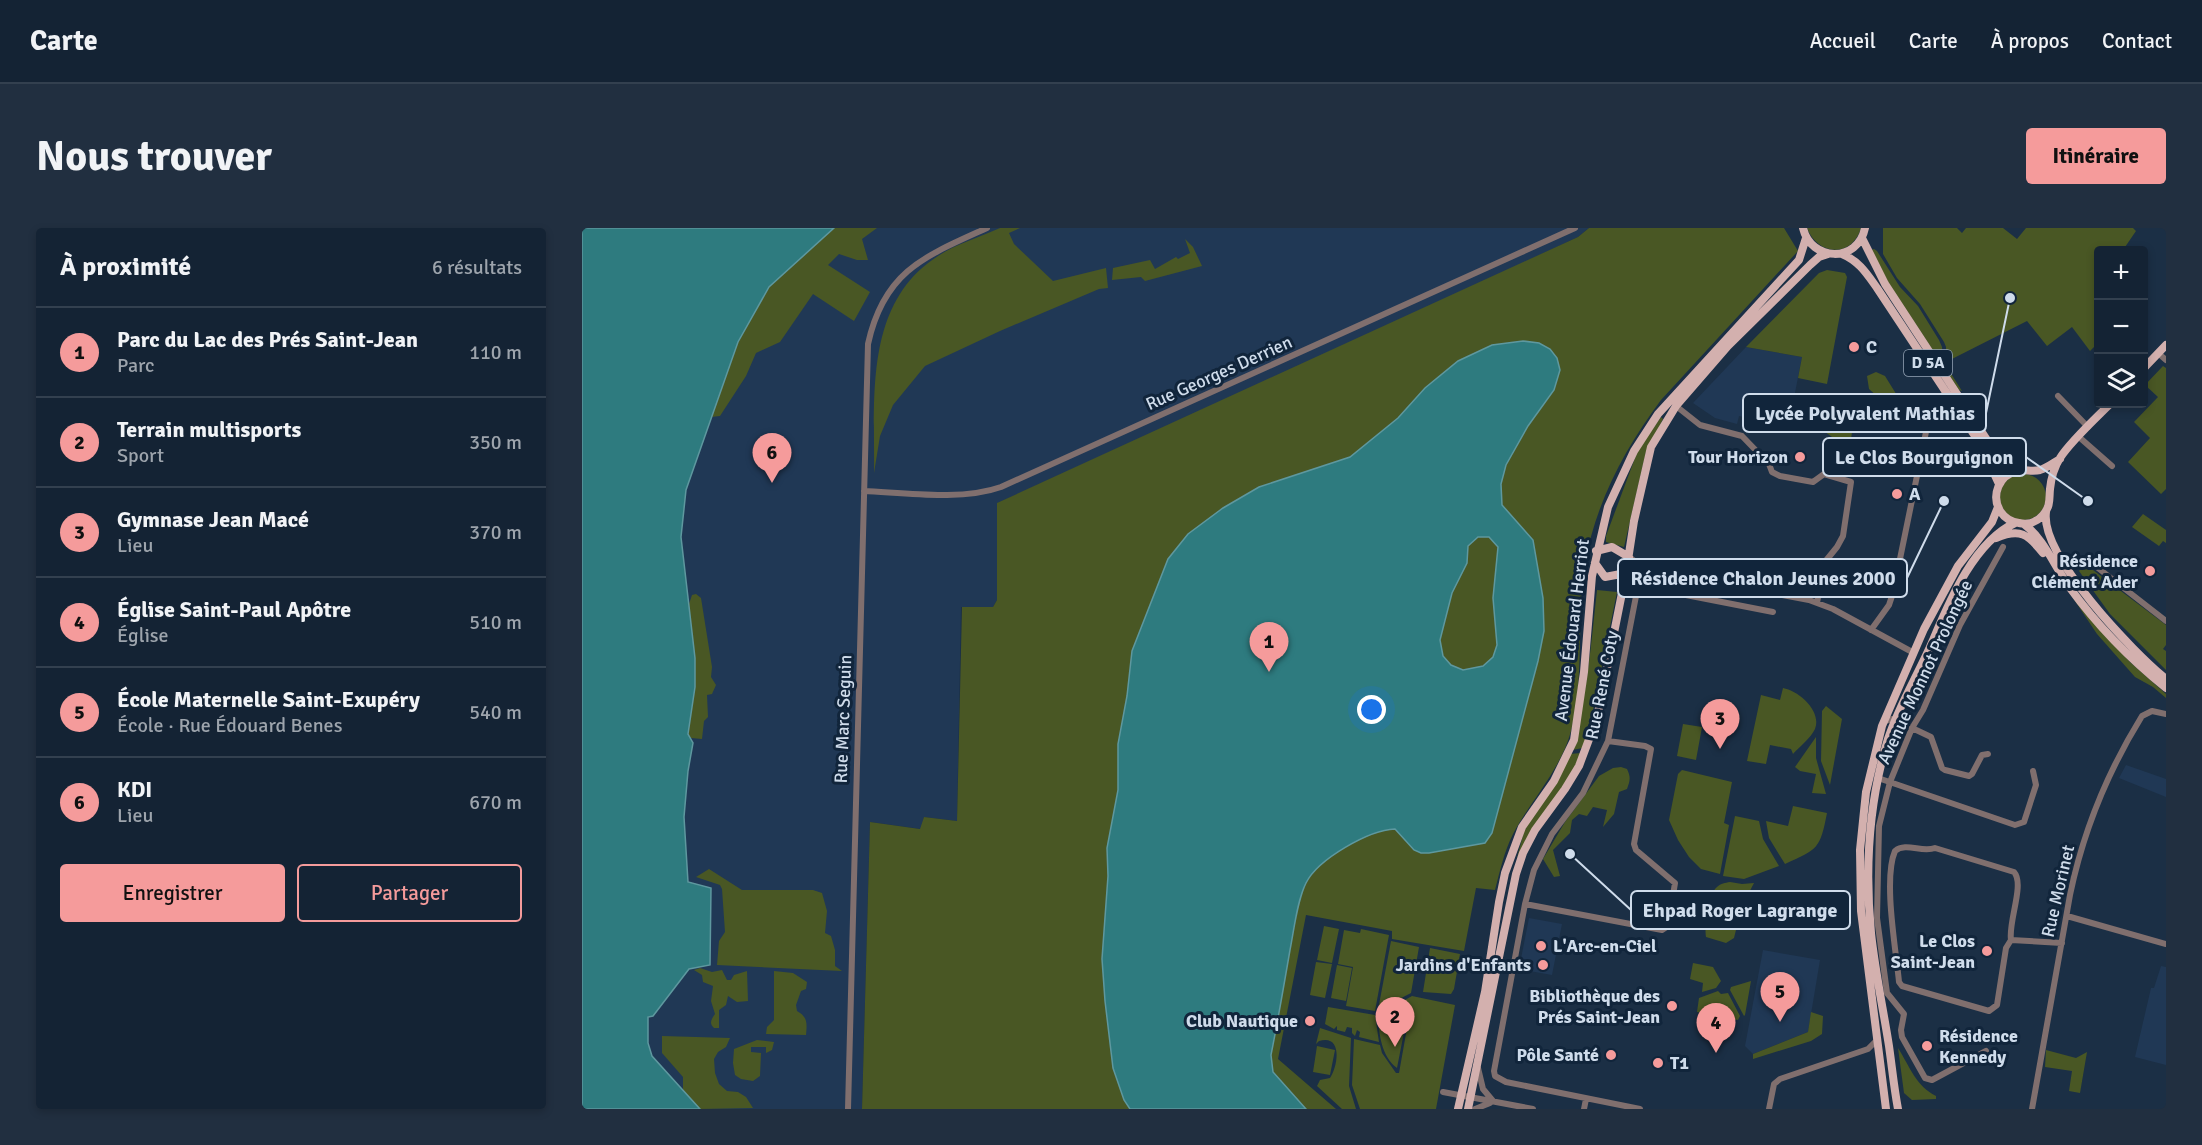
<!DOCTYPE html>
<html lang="fr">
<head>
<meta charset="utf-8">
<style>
	:root { --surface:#142334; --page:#212f40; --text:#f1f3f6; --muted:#9da4ac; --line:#33404f; --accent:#f59b9b }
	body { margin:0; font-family:Signika,sans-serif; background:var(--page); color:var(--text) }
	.controls { position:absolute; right:18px; top:18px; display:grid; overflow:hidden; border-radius:6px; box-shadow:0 3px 9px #0003 }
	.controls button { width:54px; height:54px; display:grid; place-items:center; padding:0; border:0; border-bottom:2px solid var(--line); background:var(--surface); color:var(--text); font:30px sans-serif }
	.you { position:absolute; left:790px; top:482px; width:21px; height:21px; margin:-15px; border:4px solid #fff; border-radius:50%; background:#1a73e8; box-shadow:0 0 0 9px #1a73e833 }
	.badge { display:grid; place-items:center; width:39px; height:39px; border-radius:50%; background:var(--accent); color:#111; font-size:20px; font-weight:700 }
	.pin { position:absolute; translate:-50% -50px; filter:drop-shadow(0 2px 3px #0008) }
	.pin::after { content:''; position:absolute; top:32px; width:21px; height:18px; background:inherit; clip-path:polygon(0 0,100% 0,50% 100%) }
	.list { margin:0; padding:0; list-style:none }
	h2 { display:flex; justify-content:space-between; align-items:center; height:78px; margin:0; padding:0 24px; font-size:26px }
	h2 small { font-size:20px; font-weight:400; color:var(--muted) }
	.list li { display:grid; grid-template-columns:39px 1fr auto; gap:18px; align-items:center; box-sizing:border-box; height:90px; padding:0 24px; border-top:2px solid var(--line) }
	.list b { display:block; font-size:22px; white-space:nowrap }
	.list p { margin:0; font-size:20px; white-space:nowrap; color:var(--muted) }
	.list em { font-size:20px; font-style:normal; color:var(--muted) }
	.actions { display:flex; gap:12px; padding:18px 24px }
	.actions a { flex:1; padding:14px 0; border:2px solid var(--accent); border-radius:6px; text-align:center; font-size:21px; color:var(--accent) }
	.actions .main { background:var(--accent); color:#111 }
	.icon { flex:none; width:33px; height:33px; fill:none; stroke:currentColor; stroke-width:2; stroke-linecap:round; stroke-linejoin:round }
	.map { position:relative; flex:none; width:1584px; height:881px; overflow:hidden; border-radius:6px }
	header { display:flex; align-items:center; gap:36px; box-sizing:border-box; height:84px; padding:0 30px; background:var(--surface); border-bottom:2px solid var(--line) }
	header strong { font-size:28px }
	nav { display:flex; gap:33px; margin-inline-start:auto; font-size:21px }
	.intro { display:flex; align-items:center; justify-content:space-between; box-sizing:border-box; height:144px; padding:0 36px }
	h1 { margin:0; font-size:42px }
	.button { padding:15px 27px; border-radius:6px; background:var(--accent); color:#111; font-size:21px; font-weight:700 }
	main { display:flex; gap:36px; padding:0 36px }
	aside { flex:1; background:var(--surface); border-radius:6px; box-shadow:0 3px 9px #0003 }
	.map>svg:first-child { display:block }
	.built { fill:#203855 }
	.green { fill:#495724 }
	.water { fill:#2e7b7f; stroke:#5e989f; stroke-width:1.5; fill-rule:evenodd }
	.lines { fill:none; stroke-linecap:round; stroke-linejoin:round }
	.minor { stroke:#806f6e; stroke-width:6 }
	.major { stroke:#d3b0ae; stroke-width:8 }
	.poi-dot { fill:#f59b9b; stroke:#11253b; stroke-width:2 }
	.labels { text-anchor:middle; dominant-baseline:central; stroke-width:6; stroke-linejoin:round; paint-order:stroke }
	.shield { fill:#11253b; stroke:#96a5b6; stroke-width:1.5 }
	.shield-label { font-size:16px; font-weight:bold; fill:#cfdceb }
	.poi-label { font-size:18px; font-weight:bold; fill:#cfdceb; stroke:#11253b; text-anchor:end }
	.street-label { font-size:18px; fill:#cfdceb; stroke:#11253b }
	.leader { fill:none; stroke:#cfdceb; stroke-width:2 }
	.callout-dot { fill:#cfdceb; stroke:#11253b; stroke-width:2 }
	.callout { fill:#11253b; stroke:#cfdceb; stroke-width:2 }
	.callout-label { font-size:20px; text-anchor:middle; font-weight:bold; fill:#cfdceb }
</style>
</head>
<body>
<header>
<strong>Carte</strong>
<nav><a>Accueil</a><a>Carte</a><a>À propos</a><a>Contact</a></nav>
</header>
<div class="intro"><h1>Nous trouver</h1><a class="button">Itinéraire</a></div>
<main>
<aside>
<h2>À proximité<small>6 résultats</small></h2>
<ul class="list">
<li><span class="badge">1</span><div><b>Parc du Lac des Prés Saint-Jean</b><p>Parc</p></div><em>110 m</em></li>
<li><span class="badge">2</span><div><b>Terrain multisports</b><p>Sport</p></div><em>350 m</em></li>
<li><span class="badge">3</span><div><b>Gymnase Jean Macé</b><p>Lieu</p></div><em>370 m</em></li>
<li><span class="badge">4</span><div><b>Église Saint-Paul Apôtre</b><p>Église</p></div><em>510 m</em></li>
<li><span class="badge">5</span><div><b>École Maternelle Saint-Exupéry</b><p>École · Rue Édouard Benes</p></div><em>540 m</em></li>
<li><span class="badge">6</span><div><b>KDI</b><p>Lieu</p></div><em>670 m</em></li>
</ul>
<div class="actions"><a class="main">Enregistrer</a><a>Partager</a></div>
</aside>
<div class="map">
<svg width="1584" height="881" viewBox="0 0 1584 881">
	<rect width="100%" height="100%" fill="#1b2f45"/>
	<path class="built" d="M252 0H1007L996 9 860 73 416 275 415 372 411 379H379L375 593 342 589 339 601 288 594 280 881H118L70 828 66 815 65 789 71 788 107 741 127 737 106 654 103 631 102 589 106 543 111 515 106 506 113 459V430L99 309 104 262 156 114 225 27Z
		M1164 119 1220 129 1210 180 1201 192 1182 183 1181 197 1171 195 1172 191 1157 188 1155 196 1133 190 1111 175Z
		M1544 537 1584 551V569L1537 550Z
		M947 690 980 696 970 747 937 741Z
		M1181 722 1238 732 1226 804 1171 826 1163 818Z
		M1579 738 1584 739V837L1553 829 1569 760H1572Z"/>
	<path class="green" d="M252 0H295L280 11 286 32H275L257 26 246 37 288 64 272 93 231 66 198 114 174 125 164 148 138 188 129 189 156 114 187 59Z
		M418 0H438L427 5 432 16 471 53 524 40 526 60 517 61 418 103 343 138 311 177 298 208 292 245C293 169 282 75 356 28 374 16 398 9 418 0Z
		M1007 0H1202L1216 23 1079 172C1043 220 1013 276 1003 336 994 391 1003 449 989 503 979 541 949 572 931 606 922 624 918 643 913 662L894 660 882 723 810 711V703L724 687 696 831 754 881H280L288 594 338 601 342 589 375 593 380 379H411L415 372V275L996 9Z
		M1225 0H1279C1270 30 1236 28 1225 0Z
		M1301 0H1375L1380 5 1384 0H1421L1435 11 1444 0H1551L1554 3 1541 22H1516V115L1508 123 1490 99 1465 118 1445 93 1364 134V119L1362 114 1338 76 1315 50 1301 26Z
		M603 11 611 19 620 38 563 53 559 49 530 52 531 40 568 32 573 41 594 29 596 31 608 25Z
		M1292 21 1295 23 1318 59 1336 78 1357 112 1360 119 1361 133 1380 163 1377 162 1306 54 1289 22Z
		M1245 42 1263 45 1265 49 1245 156 1216 150 1220 129 1164 119 1237 45Z
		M1581 138 1584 140V261L1579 266 1546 234 1568 210 1552 194 1576 169 1563 157Z
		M1294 144 1303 148 1321 177 1322 180 1319 184 1314 185 1287 161 1285 148Z
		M1250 168 1272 189 1268 219 1251 215 1250 209 1242 203Z
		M1079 189 1081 191 1064 224 1042 319 1024 314V308L1056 222Z
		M1418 269a23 23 0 1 1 46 0a23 23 0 1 1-46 0Z
		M1561 286 1584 302V315L1581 313 1577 318 1550 299Z
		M1500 339 1511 342 1584 397V417L1581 421 1584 423V442L1528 386 1497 343Z
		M1015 362 1035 364 1006 507 1001 520 990 522C1005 470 1009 416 1015 362Z
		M114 366 119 370 130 439 129 449 134 457 130 466 125 467 126 489 122 493 120 511 109 510 106 506 113 459 107 376 110 367Z
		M1489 367 1548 434 1584 466V470L1571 459 1553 449 1515 406Z
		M1201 460C1217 463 1240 483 1233 501 1229 510 1217 519 1211 526L1209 521 1188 517 1184 536 1165 533 1179 467 1198 472Z
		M1244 478 1260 491 1248 557 1239 533 1240 483Z
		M1101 496 1120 499 1114 532 1095 528Z
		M1234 509V530L1244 566 1230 565 1234 546 1218 543 1213 539Z
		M999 525 995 537 935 630 942 603 987 526Z
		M1039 539 1045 541C1049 549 1048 553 1045 561L1037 564 1032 586 1021 599 1025 582 1011 579 1005 588 997 586 990 592 988 605 971 622 978 648 972 649 961 631 983 594 1017 548 1031 540Z
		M1100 542 1150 554 1142 595 1147 597 1138 646 1119 641 1107 629 1096 612 1087 592 1096 546Z
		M1211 578 1245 585C1238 621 1236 621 1203 636L1187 610 1184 593 1206 598Z
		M1153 588 1177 593 1181 611 1197 638 1162 651 1141 648Z
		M127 641 160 662H231L240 665 245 683 243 705 249 708 253 722V738L260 743 135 737 137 713 143 704 140 661 138 657 114 649Z
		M1148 654 1160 656 1172 655 1160 678 1152 710 1144 715 1124 709C1122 698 1126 666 1135 659 1139 655 1143 655 1148 654Z
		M742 698 757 701 750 735 735 732Z
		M779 701 807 707 793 783 764 778 771 739 756 736 762 702 778 705Z
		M809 713 837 719 829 765 796 782Z
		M848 720 878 726 872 761 869 766 841 764Z
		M734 734 750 736 743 770 728 767Z
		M1111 735 1131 739 1139 753 1134 760 1120 764 1121 755 1108 751Z
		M755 737 770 740 764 773 749 770Z
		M118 740 130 744 140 742 145 752H149L152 747 165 743 166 773 155 774 146 768 144 777 137 782V800H132C127 795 129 792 133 786L129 773 131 758 121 754 120 747 112 742Z
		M192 743 211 745 225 754 224 761 219 763 214 777 215 783C226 789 225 796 224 807L184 806 185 799 192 792Z
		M1169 753 1163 787 1162 788 1148 762 1149 759Z
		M1136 763 1139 766 1146 765 1158 788 1156 792 1115 784 1117 770Z
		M830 768 873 777 854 881H778L770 857 772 811 798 817 800 825 814 845H817L825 800 823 799 815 840C799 828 797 806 796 787Z
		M746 779 793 787 797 814 777 809 778 804 775 802 773 808 770 805V800L765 799 763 804 755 802V798L752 801 743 796Z
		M1229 784 1241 788 1240 806 1229 813 1171 831V826L1226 804Z
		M738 800 769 810 767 858 774 881H760L735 858 738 852 748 850C756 838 761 806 737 813L734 816Z
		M80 808 148 810 144 819 136 824 132 831 133 845 137 856 145 863 156 864 164 869 171 880 118 881 101 863V849L80 825Z
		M175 812 192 814 190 822 184 825V819H169V824L179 825 178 848 171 853 159 851 153 847 151 835 152 821Z
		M735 818 753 822 748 847 731 844Z
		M1316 820C1328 839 1334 858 1354 868V871L1330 872 1322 865Z
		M1464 822 1494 830 1505 824 1498 865 1487 863 1490 843 1463 839Z"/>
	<path class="water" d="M0 0H252L187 59 156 114 104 262 99 309 113 430V459L106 506 111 515 106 543 102 589 106 654 129 660 128 737 107 741 71 788 66 789V815L70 828 118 881H0Z
		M941 113 957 115 968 121 975 130 978 142 972 162 946 198 924 237 919 256 920 277 951 312 961 370 962 403 956 433 910 605 903 615 847 625H839L832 622 813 601C787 602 736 631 724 655 715 673 712 702 708 722 702 757 696 792 689 827L691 844 724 881H548L542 872 531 840 523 773 520 731 526 648 525 620 536 562V516L545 468 550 423 586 331 606 306 641 280 677 259 768 229 816 190 843 160 876 133 910 117ZM896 309H907L916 319 911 370 915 417 911 429 901 438 881 442 869 437 861 428 858 412 870 365 885 335 886 318Z"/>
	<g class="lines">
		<path class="minor" d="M1576 125 1584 132
			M1476 168 1506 199
			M1094 178 1118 197 1160 208 1187 236 1190 244 1198 248 1231 254 1242 246 1269 254 1261 308 1255 319 1242 335 1235 375
			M1497 209 1530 238
			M282 263C323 265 380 273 419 259L993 0
			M1047 329 1063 341
			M1484 340 1495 332 1507 333 1584 393
			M1044 345 1063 341 1227 372 1251 381 1332 425
			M1110 368 1114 350
			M1289 402 1307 377 1311 365 1345 199 1351 184 1364 163
			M1302 493 1311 491 1349 509 1360 540 1363 542 1387 548 1390 546 1400 527 1406 526
			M1296 550 1433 597 1442 594 1454 557 1451 543
			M943 676 1080 702 1086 698 1093 655 1054 622 1052 616 1069 521 1063 518 1026 513
			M1485 688 1584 716
			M1429 712 1424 720 1415 777 1407 783 1320 758 1317 754C1314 722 1301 651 1313 623 1324 614 1340 625 1353 620L1432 644C1443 656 1426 694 1429 712L1480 715
			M1404 823 1350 852 1343 850 1320 809 1319 802 1322 786 1305 765 1295 690 1297 598 1308 554 1330 500 1341 482 1378 397 1421 319
			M896 840 901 861 911 873
			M861 864 951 881
			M266 881 286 116C302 43 343 28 405 0
			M893 881 908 875
			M1002 881 1004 871
			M1058 881 924 854 913 848 912 843 943 676 952 642 970 606 1001 565 1026 513 1055 363 1063 359 1191 384
			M1187 881 1192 856 1198 851 1286 821 1296 811
			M1450 881 1488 667C1501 604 1526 543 1560 488L1570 483 1584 486"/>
		<path class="major" d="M1221 0C1229 34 1276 35 1283 0
			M1280 10 1303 56 1420 235 1434 243
			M1260 26C1277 33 1285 46 1295 60L1399 217 1417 256
			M1562 140 1584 117
			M1478 231C1471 235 1465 240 1458 242 1450 244 1442 241 1435 243 1417 247 1409 267 1418 283 1422 289 1429 294 1437 295 1446 297 1455 294 1461 287 1469 278 1467 270 1468 261 1469 251 1473 238 1478 230 1489 213 1513 191 1528 176
			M1464 284C1458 328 1551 424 1584 451
			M1442 296C1463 312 1472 338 1488 360 1515 397 1548 431 1584 460
			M1414 310C1438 300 1446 306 1461 325
			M1014 323 1030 319 1047 329
			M1013 335 1023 349 1044 345
			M876 881 903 764 917 674 923 645 940 599 972 553 992 512 1002 444 1010 348 1026 279 1052 223 1076 186 1217 32 1224 10
			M886 881 934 646 941 625 953 602 983 561 997 538 1015 490 1044 345 1052 293 1069 219 1094 178 1146 118 1228 37 1237 29 1246 26
			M1304 881 1279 683 1278 622 1284 564 1300 498 1342 401 1376 338 1410 294 1416 279
			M1316 881C1312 860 1310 839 1307 818 1301 780 1293 743 1289 705 1283 642 1287 573 1306 511 1317 477 1337 445 1351 412 1368 372 1392 314 1433 295"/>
	</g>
	<g class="poi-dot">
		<circle cx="1272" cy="119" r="6"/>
		<circle cx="1218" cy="229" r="6"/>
		<circle cx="1315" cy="266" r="6"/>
		<circle cx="1568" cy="343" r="6"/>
		<circle cx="959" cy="718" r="6"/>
		<circle cx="1405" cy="723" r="6"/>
		<circle cx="961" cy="737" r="6"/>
		<circle cx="1090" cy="778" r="6"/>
		<circle cx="728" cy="793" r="6"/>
		<circle cx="1345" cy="818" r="6"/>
		<circle cx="1029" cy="827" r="6"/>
		<circle cx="1076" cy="835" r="6"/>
	</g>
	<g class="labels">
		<rect class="shield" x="1322" y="122" width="48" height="26" rx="4.5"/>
		<g class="shield-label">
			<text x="1346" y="135">D 5A</text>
		</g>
		<g class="poi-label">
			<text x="1284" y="119" text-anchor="start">C</text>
			<text x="1206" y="229">Tour Horizon</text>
			<text x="1327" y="266" text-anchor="start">A</text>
			<text x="1556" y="333">Résidence<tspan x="1556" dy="21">Clément Ader</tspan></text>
			<text x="1393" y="713">Le Clos<tspan x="1393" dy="21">Saint-Jean</tspan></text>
			<text x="971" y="718" text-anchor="start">L'Arc-en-Ciel</text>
			<text x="949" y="737">Jardins d'Enfants</text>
			<text x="1078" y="768">Bibliothèque des<tspan x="1078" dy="21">Prés Saint-Jean</tspan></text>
			<text x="716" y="793">Club Nautique</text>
			<text x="1357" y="808" text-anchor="start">Résidence<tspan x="1357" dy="21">Kennedy</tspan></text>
			<text x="1017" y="827">Pôle Santé</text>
			<text x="1088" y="835" text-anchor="start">T1</text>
		</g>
		<g class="street-label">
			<text transform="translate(637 145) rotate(-24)">Rue Georges Derrien</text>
			<text transform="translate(990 402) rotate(-83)">Avenue Édouard Herriot</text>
			<text transform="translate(1343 444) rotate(-65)">Avenue Monnot Prolongée</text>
			<text transform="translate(1020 457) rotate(-79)">Rue René Coty</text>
			<text transform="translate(261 491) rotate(-88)">Rue Marc Seguin</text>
			<text transform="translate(1476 663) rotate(-77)">Rue Morinet</text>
		</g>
	</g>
	<path class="leader" d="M1428 70L1404 185M1506 273L1444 229M1362 273L1325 350M988 626L1049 682"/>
	<g class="callout-dot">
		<circle cx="1428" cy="70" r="6"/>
		<circle cx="1506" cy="273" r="6"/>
		<circle cx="1362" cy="273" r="6"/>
		<circle cx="988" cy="626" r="6"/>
	</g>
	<g class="callout">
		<rect x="1161" y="166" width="243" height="38" rx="6"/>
		<rect x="1241" y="210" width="203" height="38" rx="6"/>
		<rect x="1036" y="331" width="289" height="38" rx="6"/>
		<rect x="1049" y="663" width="219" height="38" rx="6"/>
	</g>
	<g class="callout-label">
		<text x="1283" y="192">Lycée Polyvalent Mathias</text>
		<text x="1342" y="236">Le Clos Bourguignon</text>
		<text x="1181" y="357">Résidence Chalon Jeunes 2000</text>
		<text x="1158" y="689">Ehpad Roger Lagrange</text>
	</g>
</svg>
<div class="controls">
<button>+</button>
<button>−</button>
<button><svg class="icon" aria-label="layers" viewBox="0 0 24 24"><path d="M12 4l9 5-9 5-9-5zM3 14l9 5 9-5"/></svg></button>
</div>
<div class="you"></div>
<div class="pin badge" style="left:687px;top:444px">1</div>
<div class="pin badge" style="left:813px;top:819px">2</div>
<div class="pin badge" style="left:1138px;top:521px">3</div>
<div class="pin badge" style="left:1134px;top:825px">4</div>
<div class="pin badge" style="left:1198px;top:794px">5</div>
<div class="pin badge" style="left:190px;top:255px">6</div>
</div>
</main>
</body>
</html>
